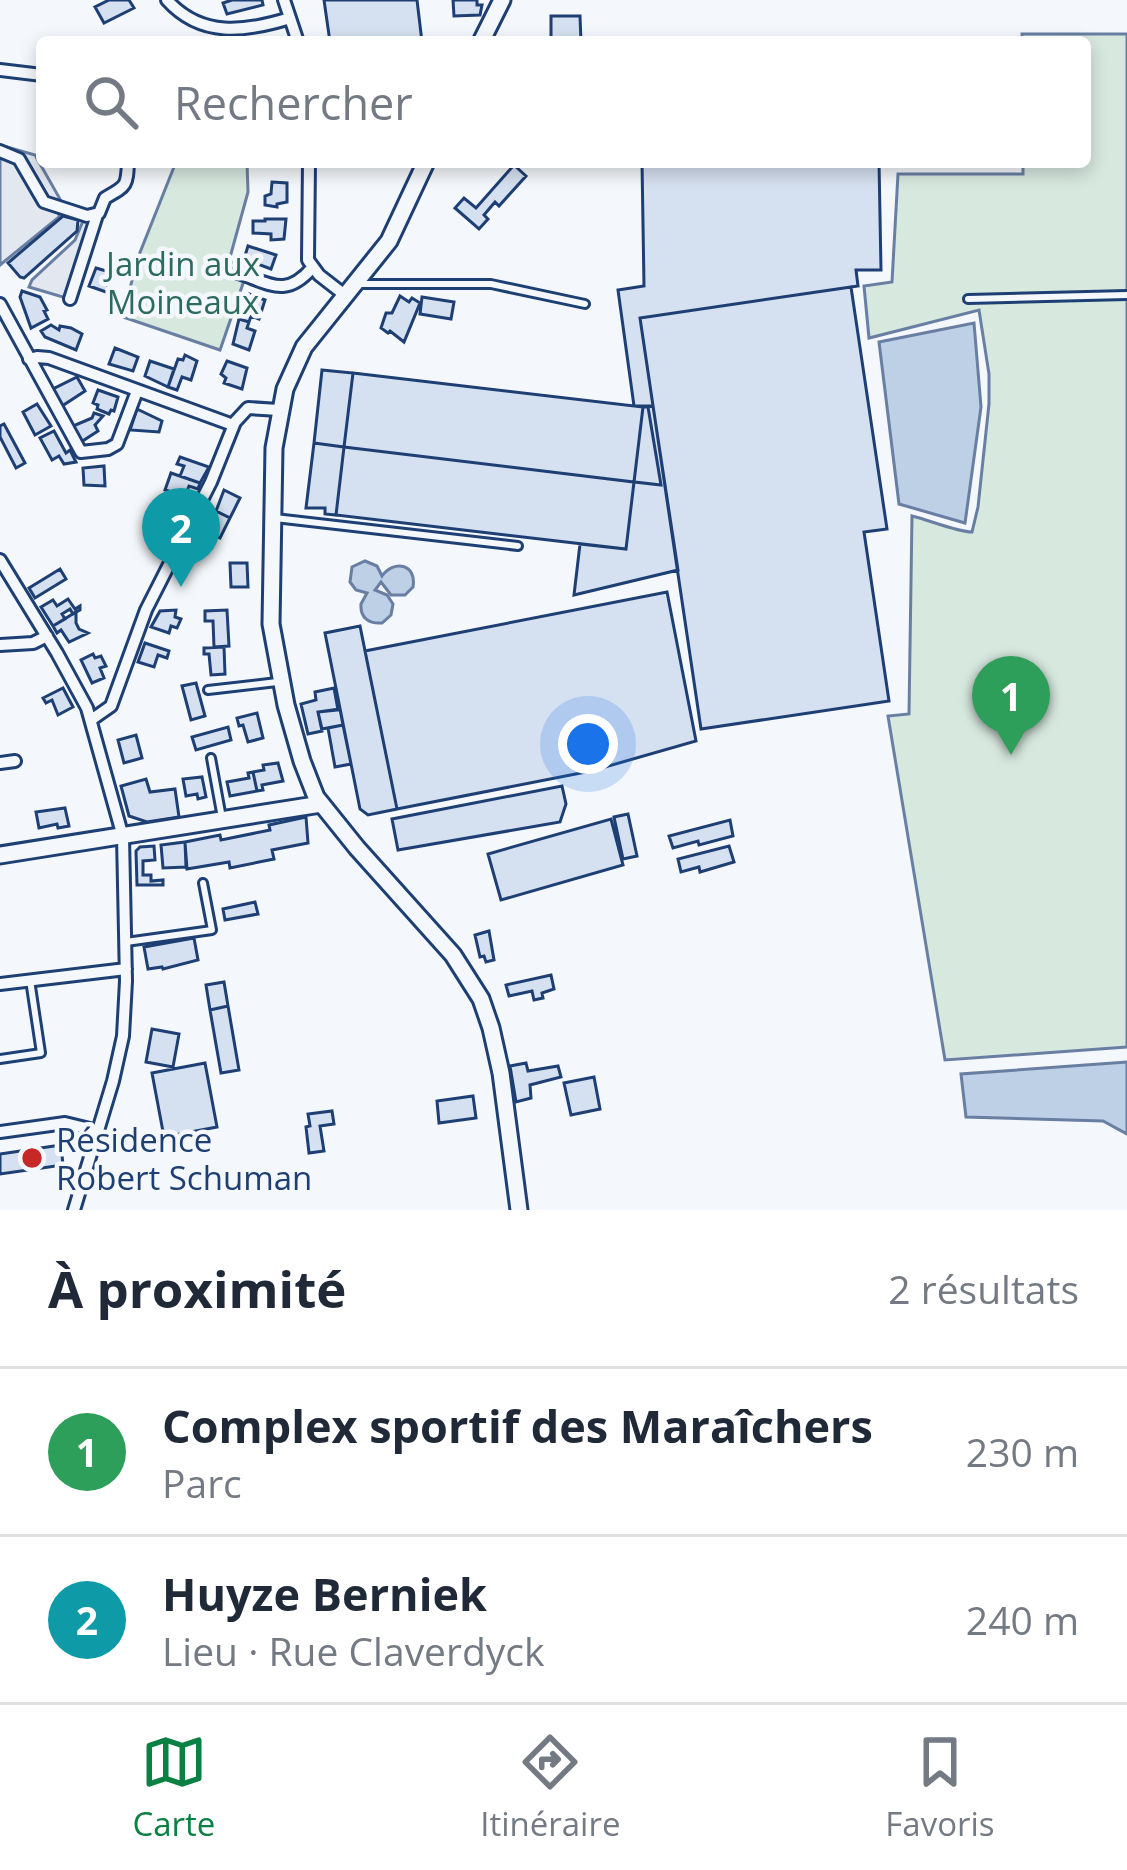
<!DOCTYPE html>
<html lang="fr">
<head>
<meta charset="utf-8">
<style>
	:root { --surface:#fff; --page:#f6f6f7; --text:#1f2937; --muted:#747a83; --line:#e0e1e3; --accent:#0b8043 }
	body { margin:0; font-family:"Open Sans",sans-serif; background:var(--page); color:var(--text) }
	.you { position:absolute; left:588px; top:744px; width:42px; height:42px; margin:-30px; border:9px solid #fff; border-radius:50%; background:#1a73e8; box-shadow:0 0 0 18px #1a73e833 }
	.badge { display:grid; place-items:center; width:78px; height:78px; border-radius:50%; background:var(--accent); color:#fff; font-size:39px; font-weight:700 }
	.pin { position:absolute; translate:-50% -99px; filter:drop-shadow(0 3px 6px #0008) }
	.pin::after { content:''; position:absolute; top:63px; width:42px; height:36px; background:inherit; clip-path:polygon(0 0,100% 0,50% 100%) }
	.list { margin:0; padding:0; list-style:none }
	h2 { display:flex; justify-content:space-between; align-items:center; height:156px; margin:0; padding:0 48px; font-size:51px }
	h2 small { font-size:39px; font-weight:400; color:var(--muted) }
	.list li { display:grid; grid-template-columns:78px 1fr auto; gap:36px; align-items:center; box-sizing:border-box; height:168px; padding:0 48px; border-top:3px solid var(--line) }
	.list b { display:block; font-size:45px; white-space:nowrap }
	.list p { margin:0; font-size:39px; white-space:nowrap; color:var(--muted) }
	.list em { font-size:39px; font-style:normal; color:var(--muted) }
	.icon { flex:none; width:66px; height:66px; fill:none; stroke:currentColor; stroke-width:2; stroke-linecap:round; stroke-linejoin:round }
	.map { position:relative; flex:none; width:1127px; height:1210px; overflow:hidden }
	.search { position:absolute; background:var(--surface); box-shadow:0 6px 18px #0003; left:36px; right:36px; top:36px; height:132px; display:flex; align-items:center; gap:30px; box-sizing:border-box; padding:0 42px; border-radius:12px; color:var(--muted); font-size:45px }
	.sheet { height:492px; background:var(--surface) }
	nav { display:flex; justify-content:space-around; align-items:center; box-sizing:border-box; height:168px; border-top:3px solid var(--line); background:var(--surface); font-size:33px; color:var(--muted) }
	nav a { display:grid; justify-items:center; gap:6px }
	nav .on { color:var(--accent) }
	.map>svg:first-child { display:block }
	.green { fill:#d7e8df; stroke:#687fa3; stroke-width:3 }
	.parking { fill:#e3e8f0; stroke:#687fa3; stroke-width:3 }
	.water { fill:#bed0e5; stroke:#687fa3; stroke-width:3 }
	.building { fill:#d5e0f0; stroke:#1d3f73; stroke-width:3 }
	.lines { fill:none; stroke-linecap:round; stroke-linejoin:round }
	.lane-casing { stroke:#1d3f73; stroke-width:12 }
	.street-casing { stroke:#1d3f73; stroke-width:16 }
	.secondary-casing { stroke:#1d3f73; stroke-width:21 }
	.lane { stroke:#f4f7fb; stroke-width:6 }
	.street { stroke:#f4f7fb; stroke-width:10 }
	.secondary { stroke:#f4f7fb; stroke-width:15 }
	.poi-dot { fill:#c62828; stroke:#f4f7fb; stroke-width:4.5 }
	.labels { text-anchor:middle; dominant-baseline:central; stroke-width:9; stroke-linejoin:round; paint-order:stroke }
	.park-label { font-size:33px; fill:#2c6c60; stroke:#f4f7fb }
	.poi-label { font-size:33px; fill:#1d3f73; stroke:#f4f7fb; text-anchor:start }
</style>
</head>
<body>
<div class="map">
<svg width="1127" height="1210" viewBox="0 0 1127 1210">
	<rect width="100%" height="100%" fill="#f4f7fb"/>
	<path class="green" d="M1022 34H1127V1047L945 1060 888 716 909 714 912 516C929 520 957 532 972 532L978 507 989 404V374L979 310 869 338 864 286 892 282 898 174H1023V162H1085V42H1022Z
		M176 162H247L248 192 229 261 248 269 220 350 123 317 137 260Z"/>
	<path class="parking" d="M0 145 35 155 60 199 59 217 0 265Z
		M83 221 92 223 66 298 29 287 32 280 75 240Z"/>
	<path class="water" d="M974 323 981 407 965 523 899 504 879 342Z
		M365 561 377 566 382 576C394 559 417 564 413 587L405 595H391L381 582 375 590 387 595 393 604 391 615 382 623C369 624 360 618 361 604L367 593 356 590 350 582 352 567Z
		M1127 1062V1134L1103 1121 966 1117 961 1074Z"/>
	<path class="building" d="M109 0H129L134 8 104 23 95 7Z
		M232 0H262L263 5 227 14 223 3Z
		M324 0H417L422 42H330Z
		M453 0H477V5H482L480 15 454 16Z
		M551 16H580L581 42H551Z
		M642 162H879L881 270H856L858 286 640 318 653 406H634L618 290 644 286Z
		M514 165 526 176 499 206 495 202 484 215 488 219 479 229 455 208 464 198 476 208Z
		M272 182 287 183V202L277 204V207L265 205V196L271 194Z
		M63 216 78 220 77 231 24 278 20 277 8 263Z
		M265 219H286L284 239 271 240V234L253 233V221H265Z
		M248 246 276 255 271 269 244 259Z
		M96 268 113 273 108 286 114 288 112 294 89 286Z
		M851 287 887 529 864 532 889 701 701 729 640 318Z
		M22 291 40 297 47 310 44 311 48 319 31 328 20 297Z
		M249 294 265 300 259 319 251 316 249 322 239 319Z
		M400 296 409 302 412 298 420 303 404 342 390 331 388 333 381 328 386 313H392Z
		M422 297 454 302 451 319 420 314Z
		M239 319 249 322 247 328 255 331 249 350 233 344Z
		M51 325 59 330 60 326 71 328 82 334 76 350 45 337 41 331Z
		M115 348 138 357 133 371 109 364Z
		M185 355 197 361 191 380 182 377 177 390 168 387 178 359 183 360Z
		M150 361 174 369 168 387 145 376Z
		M227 361 247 368 242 389 224 383 226 378 221 374Z
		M322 370 353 373 344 447 314 443Z
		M353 373 643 407 634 482 344 447Z
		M77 377 85 391 62 406 53 389Z
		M98 390 118 397 114 411 111 410 109 414 97 409 98 405 93 403Z
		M37 404 51 426 35 435 23 412Z
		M653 406 678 570 574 595 580 544 626 549 634 482 661 485 648 407Z
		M643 407H648L661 485 634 482Z
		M137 409 162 421 159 432 130 430Z
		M94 413 103 416 95 425 98 431 81 442 73 426 92 418Z
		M4 424 25 463 16 468 0 437V426Z
		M54 431 66 453 70 450 76 462 64 464 59 456 52 460 40 438Z
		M314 443 344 447 336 515 325 514V508H306Z
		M344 447 634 482 626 549 336 515Z
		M180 457 209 467 200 483 180 476 184 466 177 464Z
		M104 466 105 486 84 485 83 468Z
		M171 473 200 483 198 489 189 486 185 496 165 490Z
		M224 490 240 498 230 518 216 511Z
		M168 491 185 496 176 522 155 515 160 500 165 501Z
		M216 511 230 518 220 538 204 530Z
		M230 563H247L248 587H231Z
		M60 569 66 579 35 598 29 588Z
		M667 592 696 741 591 771 397 809 365 651Z
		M68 599 75 609 80 606V610L73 614 70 609 62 614 65 619 53 626 41 607 53 600 57 606Z
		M176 610 175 617 181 619 177 628 171 626 169 633 151 627 160 611Z
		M227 610 229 646 214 647 213 621H205V611Z
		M76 612V623L79 629 88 633 69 642 61 630 57 633 53 626Z
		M360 626 397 809 368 815 360 809 325 633Z
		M145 643 169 651 167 658 158 655 154 667 138 662Z
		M224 647 225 674 211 675 209 654H204V648Z
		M93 654 95 658 101 656 106 666 100 668 104 678 92 683 81 660Z
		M196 683 205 716 191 720 182 686Z
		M63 688 73 707 58 715 52 700 46 703 43 698Z
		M334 688 338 710 318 712 322 731 308 734 301 704 316 700 315 692Z
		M340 709 343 725 322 729 318 712Z
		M257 713 263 738 248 742 243 725 239 726 237 718Z
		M343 725 351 764 335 767 328 728Z
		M228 727 231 740 196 750 192 737Z
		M136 735 142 758 124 763 118 740Z
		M278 763 283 781 262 785 263 790 257 791 253 772 264 770 263 765Z
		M253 772 257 791 230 796 227 782 249 778 248 773Z
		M202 777 206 797 198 799 197 794 186 796 183 779Z
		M146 779 150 792 175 789 179 817 147 822 129 816 121 786Z
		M562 786 566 804 560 822 398 850 392 819Z
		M65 808 69 826 58 828 57 824 39 828 36 812Z
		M628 814 637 856 623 859 614 817Z
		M306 817 308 843 272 850 274 859 230 868 229 862 187 869 185 842 220 835 221 840 270 830 269 825Z
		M611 819 623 865 501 900 488 854Z
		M730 820 733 836 699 845 698 841 673 848 669 836Z
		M185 842 186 867 163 868 161 845Z
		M154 846 155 860 143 861V875H151V881L163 880V885H137L136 851 140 847Z
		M729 846 734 862 700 872 699 867 681 872 678 859Z
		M255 902 258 914 225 920 223 909Z
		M489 931 494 960 486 962 484 956 480 957 475 935Z
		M194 938 198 960 163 969 162 967 148 969 144 947Z
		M551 975 554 989 542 993 543 998 534 1000 532 991 509 996 506 985Z
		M224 982 228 1006 210 1010 206 985Z
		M228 1006 239 1070 221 1073 210 1010Z
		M152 1029 179 1034 173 1067 146 1062Z
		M205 1063 217 1127 164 1137 152 1073Z
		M526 1063 528 1071 558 1066 561 1077 530 1085 531 1098 516 1102 510 1066Z
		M594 1077 600 1109 571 1115 564 1083Z
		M473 1096 476 1118 439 1123 437 1101Z
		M332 1111 334 1124 320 1126 324 1151 309 1153 306 1127 310 1126 308 1114Z
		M61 1145 63 1165 0 1174V1154Z"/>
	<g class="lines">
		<defs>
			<path id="lane" d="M357 284H491L585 304
				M968 299 1127 295
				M275 518 518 546
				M208 690 277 682
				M211 758 222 818
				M126 942 212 930 203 883
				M0 1059 41 1053 30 980"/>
			<path id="street" d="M167 0C201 38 245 32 290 18
				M284 0 298 42
				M0 70 42 75
				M0 151 19 159 44 202 87 216 99 213 105 198C126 186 127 187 128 162
				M309 162 308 260 319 275 346 296
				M238 273C271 284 286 298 312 268
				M70 299 97 215
				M0 304 81 452 108 449 117 444 137 391
				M29 359 37 357 49 358 233 425
				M0 560 57 653 87 708 123 837 126 981 123 1036 113 1081 74 1210
				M0 645 33 643 47 636
				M91 720 111 706 146 610 211 482 235 422 248 408 279 410
				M0 763 15 761
				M0 984 126 969
				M0 1132 65 1123 98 1131"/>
			<path id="secondary" d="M481 42 502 0
				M426 162 389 241 304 347 285 389 274 448 271 624 286 705 302 761 316 797 357 848 453 955 481 999 491 1028 501 1073 519 1210
				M0 855 321 804"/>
		</defs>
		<use href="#lane" class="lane-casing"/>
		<use href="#street" class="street-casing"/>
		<use href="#secondary" class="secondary-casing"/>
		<use href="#lane" class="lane"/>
		<use href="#street" class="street"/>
		<use href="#secondary" class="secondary"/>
	</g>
	<circle class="poi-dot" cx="32" cy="1158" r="12"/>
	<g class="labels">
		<g class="park-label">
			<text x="183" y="263">Jardin aux<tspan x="183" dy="38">Moineaux</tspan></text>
		</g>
		<g class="poi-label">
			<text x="56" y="1139">Résidence<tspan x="56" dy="38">Robert Schuman</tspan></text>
		</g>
	</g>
</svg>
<div class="you"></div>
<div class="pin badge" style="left:1011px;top:755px;background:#2e9e5b">1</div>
<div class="pin badge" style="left:181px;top:587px;background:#0f9aa8">2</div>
<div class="search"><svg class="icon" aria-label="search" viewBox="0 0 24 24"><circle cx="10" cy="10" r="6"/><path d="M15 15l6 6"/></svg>Rechercher</div>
</div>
<section class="sheet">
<h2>À proximité<small>2 résultats</small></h2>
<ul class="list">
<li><span class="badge" style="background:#2e9e5b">1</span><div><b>Complex sportif des Maraîchers</b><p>Parc</p></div><em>230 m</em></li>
<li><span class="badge" style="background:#0f9aa8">2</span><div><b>Huyze Berniek</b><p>Lieu · Rue Claverdyck</p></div><em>240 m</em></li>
</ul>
</section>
<nav>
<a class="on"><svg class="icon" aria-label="map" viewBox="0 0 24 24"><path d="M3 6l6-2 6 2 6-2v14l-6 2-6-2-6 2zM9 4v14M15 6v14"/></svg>Carte</a>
<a><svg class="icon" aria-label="directions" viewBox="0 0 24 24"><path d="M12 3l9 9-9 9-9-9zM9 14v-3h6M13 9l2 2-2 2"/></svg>Itinéraire</a>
<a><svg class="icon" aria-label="saved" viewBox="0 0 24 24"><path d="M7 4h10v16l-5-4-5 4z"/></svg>Favoris</a>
</nav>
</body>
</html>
